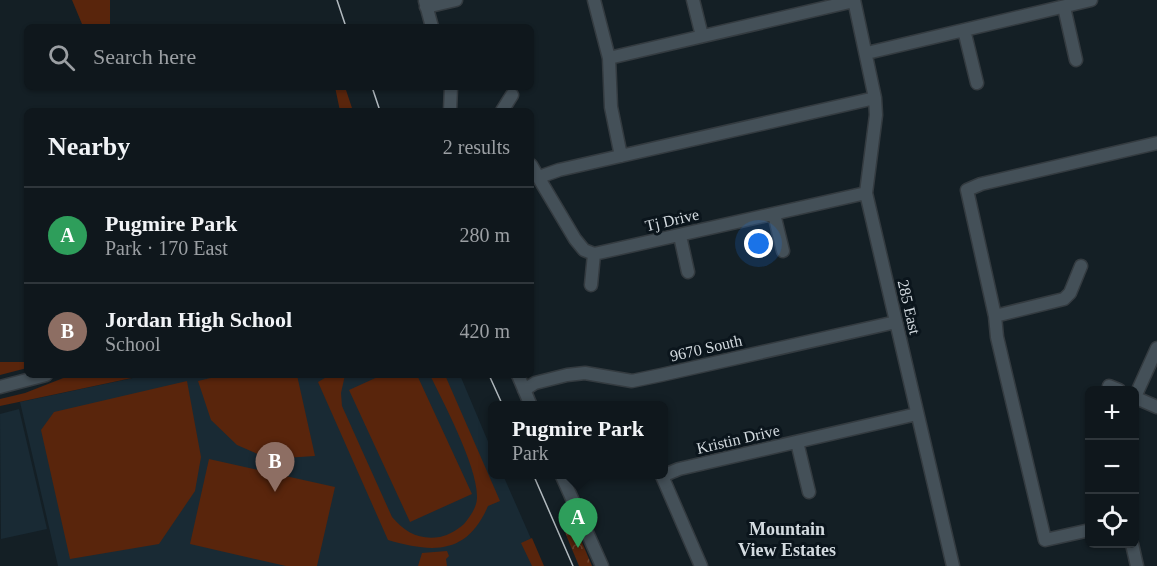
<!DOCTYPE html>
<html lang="en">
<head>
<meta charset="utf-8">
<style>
	:root { --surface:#0f171c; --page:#1d2429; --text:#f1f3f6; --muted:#9b9fa3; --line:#2f363b; --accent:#0b8043 }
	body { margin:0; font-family:Georgia,serif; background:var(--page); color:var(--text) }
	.controls { position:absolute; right:18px; bottom:18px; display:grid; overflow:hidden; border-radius:9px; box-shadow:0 2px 4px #0004 }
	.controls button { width:54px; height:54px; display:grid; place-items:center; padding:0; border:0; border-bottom:2px solid var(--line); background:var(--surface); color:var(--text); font:30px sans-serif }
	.you { position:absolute; left:759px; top:244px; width:21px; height:21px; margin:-15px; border:4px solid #fff; border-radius:50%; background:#1a73e8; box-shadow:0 0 0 9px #1a73e833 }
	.badge { display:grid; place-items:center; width:39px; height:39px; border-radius:50%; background:var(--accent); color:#fff; font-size:20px; font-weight:700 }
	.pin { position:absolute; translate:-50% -50px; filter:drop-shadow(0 2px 3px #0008) }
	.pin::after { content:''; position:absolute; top:32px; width:21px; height:18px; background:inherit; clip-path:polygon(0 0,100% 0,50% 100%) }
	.popup { position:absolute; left:488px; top:401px; width:180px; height:78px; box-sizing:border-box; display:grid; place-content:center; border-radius:9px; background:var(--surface); filter:drop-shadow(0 2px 4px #0005); font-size:20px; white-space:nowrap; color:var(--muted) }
	.popup b { font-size:22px; color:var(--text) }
	.popup::after { content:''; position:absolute; left:50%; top:100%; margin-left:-12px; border:12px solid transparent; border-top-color:var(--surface) }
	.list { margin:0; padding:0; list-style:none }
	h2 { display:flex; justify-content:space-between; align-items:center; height:78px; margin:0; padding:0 24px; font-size:26px }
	h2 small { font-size:20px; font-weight:400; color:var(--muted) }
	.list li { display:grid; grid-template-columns:39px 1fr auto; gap:18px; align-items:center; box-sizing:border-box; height:96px; padding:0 24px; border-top:2px solid var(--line) }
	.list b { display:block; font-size:22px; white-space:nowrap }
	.list p { margin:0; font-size:20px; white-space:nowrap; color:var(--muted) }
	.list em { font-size:20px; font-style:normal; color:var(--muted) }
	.icon { flex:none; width:33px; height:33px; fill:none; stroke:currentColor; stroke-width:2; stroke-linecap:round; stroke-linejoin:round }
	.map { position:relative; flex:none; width:1157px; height:566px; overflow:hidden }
	.search { position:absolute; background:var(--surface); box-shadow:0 2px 4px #0004; left:24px; top:24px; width:510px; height:66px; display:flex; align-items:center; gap:15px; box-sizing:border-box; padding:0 21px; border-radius:9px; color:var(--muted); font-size:22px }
	.panel { position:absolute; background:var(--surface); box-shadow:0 2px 4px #0004; left:24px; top:108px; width:510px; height:270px; border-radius:9px }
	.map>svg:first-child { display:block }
	.built { fill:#192a34 }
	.green { fill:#59250c }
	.forest { fill:url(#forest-crowns) }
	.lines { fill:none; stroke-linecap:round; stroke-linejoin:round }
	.minor-casing { stroke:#343b40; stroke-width:15 }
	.minor { stroke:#445058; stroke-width:12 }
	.tram { stroke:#b2babf; stroke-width:1.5 }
	.labels { text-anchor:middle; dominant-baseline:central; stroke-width:6; stroke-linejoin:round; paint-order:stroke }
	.street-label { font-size:16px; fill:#d4dbe0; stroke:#0b151c }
	.neighbourhood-label { font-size:18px; font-weight:bold; fill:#d4dbe0; stroke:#0b151c }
</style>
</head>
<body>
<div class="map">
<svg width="1157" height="566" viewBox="0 0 1157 566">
	<defs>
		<pattern id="forest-crowns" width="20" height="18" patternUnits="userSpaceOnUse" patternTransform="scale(1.5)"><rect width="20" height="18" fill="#59250c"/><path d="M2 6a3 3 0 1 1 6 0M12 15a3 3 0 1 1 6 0" fill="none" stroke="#70442f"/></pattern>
	</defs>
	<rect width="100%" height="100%" fill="#141f25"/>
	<path class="built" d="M147 375H460L492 451V474L503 475 543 566H58L20 402Z
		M19 409 47 529 1 539 0 414Z"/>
	<path class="green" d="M72 0H110V24H82Z
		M335 87H345L353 111H340Z
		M0 362H27V368L0 375Z
		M71 375H146L0 406V399L25 393Z
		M223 375H297L315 456 269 459 237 445 211 420 198 381Z
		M330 375H345L341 393 342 406 392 517C406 533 419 540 440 537 449 535 457 530 464 524 469 518 474 511 476 504 484 478 443 402 430 375H445L500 501 488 506C467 555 433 553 388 540L318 382Z
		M382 375H417L472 494 410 522 349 390Z
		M187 381 201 457 195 491 159 544 70 559 41 430 54 412Z
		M209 459 335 487 317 566H286L190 544Z
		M532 538 544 566H532L521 543Z
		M447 551 449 556 446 559 447 566H418L422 553Z"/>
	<path class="forest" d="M575 526 592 566H579L564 530Z"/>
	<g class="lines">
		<defs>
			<path id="minor" d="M594 0 609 58 611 107 621 156
				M693 0 702 36
				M854 0 875 98 876 115 866 193 953 566
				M425 1 432 27
				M426 7 456 0
				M1064 7 1076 60
				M964 30 977 83
				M867 53 1091 0
				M609 58 854 1
				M450 111 451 87
				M502 111 512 95
				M531 165 575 239 584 250 594 254 866 193
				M539 177 559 170 875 98
				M774 214 783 251
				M680 236 688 272
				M591 285 594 254
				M995 316 1064 299 1070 293 1081 266
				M518 375 531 406
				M1109 386 1119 390
				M0 387 46 375
				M524 390 535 383 567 375 585 373 632 381 661 375 896 322
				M1134 397 1157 407
				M1134 399 1157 348
				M797 442 809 492
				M561 474 602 566
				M1090 530 1045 540 997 337 995 316 967 190 981 184 1157 143
				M1132 544 1137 566
				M701 566 662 476 679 469 917 414"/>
		</defs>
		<use href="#minor" class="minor-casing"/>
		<use href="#minor" class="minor"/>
		<path class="tram" d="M337 0 346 27
			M372 87 380 111
			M489 375 503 406
			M533 474 573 566"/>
	</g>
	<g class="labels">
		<g class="street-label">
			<text transform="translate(672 220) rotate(-13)">Tj Drive</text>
			<text transform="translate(909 307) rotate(77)">285 East</text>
			<text transform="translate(706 348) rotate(-13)">9670 South</text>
			<text transform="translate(738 439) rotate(-13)">Kristin Drive</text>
		</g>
		<g class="neighbourhood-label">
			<text x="787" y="529">Mountain<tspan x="787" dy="21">View Estates</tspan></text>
		</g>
	</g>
</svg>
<div class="controls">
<button>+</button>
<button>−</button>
<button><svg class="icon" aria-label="locate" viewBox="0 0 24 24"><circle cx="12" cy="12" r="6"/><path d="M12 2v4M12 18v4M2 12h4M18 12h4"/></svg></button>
</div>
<div class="you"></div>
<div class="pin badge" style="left:578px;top:548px;background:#2e9e5b">A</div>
<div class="popup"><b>Pugmire Park</b>Park</div>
<div class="pin badge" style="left:275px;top:492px;background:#8d6e63">B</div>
<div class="search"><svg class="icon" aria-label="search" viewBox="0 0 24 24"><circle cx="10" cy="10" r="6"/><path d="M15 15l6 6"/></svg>Search here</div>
<section class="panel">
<h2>Nearby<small>2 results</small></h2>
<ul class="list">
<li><span class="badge" style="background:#2e9e5b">A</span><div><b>Pugmire Park</b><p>Park · 170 East</p></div><em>280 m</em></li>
<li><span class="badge" style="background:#8d6e63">B</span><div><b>Jordan High School</b><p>School</p></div><em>420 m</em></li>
</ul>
</section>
</div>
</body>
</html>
